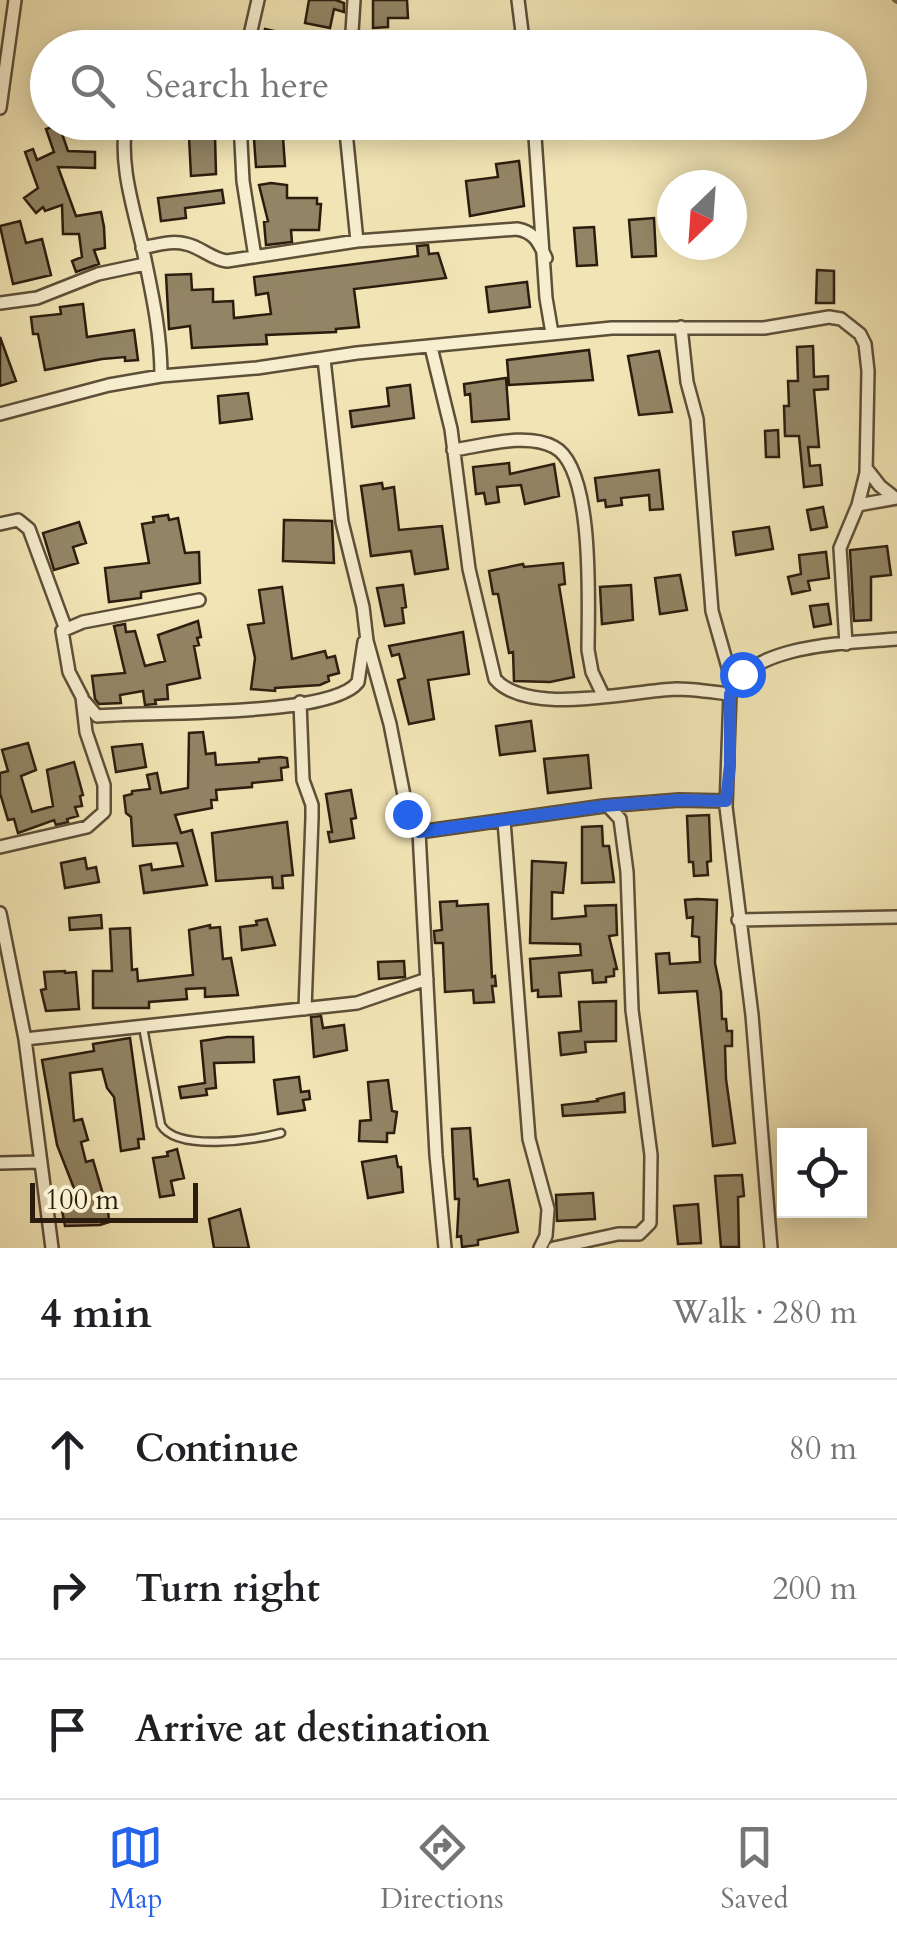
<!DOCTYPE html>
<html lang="en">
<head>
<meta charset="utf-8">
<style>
	:root { --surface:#fff; --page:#f6f6f6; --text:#202124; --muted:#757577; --line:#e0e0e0; --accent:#2563eb }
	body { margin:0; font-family:Cardo,serif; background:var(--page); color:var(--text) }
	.controls { position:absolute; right:30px; bottom:30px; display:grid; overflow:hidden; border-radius:0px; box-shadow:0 5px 25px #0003 }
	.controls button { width:90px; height:90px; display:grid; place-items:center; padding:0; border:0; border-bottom:2px solid var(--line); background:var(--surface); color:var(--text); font:50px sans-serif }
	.compass { position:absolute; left:657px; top:170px; width:90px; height:90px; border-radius:50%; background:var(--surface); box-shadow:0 5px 25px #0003; rotate:205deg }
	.scale { position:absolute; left:30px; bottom:25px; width:168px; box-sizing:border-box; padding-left:10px; border:5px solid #2b1d0e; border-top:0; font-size:28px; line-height:35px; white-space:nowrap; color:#2b1d0e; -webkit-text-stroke:8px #f7eecf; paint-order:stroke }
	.stop { position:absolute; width:30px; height:30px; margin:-22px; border:8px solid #2563eb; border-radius:50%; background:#fff }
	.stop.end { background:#2563eb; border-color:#fff; box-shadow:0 2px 10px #0008 }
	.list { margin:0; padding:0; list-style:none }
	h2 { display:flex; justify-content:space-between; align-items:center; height:130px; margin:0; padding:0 40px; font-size:42px }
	h2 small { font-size:32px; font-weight:400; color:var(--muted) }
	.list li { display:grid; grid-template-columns:65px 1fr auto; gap:30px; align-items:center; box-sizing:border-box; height:140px; padding:0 40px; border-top:2px solid var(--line) }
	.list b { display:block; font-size:38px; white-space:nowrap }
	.list em { font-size:32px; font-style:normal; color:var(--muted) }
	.icon { flex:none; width:55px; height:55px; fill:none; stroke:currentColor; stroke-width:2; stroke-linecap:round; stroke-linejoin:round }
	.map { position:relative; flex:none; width:897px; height:1248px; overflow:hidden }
	.search { position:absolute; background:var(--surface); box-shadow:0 5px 25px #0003; left:30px; right:30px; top:30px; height:110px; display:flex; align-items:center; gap:25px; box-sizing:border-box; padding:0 35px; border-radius:55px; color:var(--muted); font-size:38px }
	.sheet { height:550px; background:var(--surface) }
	nav { display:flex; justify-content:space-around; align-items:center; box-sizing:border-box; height:140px; border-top:2px solid var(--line); background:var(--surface); font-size:28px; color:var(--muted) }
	nav a { display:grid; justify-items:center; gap:5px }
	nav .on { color:var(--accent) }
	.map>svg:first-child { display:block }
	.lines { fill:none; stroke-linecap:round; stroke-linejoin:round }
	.stream { stroke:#7a6c50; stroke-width:4 }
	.building { fill:#928565; stroke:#2b1d0e; stroke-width:2.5 }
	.lane-casing { stroke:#5d4f38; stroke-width:11 }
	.street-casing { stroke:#5d4f38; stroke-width:16 }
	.lane { stroke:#f7eecf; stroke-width:6 }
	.street { stroke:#f7eecf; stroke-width:11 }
	.route { stroke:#2563eb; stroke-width:12 }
</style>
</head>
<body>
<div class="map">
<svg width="897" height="1248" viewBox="0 0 897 1248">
	<rect width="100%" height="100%" fill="#f2e5b5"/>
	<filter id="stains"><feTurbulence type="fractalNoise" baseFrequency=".002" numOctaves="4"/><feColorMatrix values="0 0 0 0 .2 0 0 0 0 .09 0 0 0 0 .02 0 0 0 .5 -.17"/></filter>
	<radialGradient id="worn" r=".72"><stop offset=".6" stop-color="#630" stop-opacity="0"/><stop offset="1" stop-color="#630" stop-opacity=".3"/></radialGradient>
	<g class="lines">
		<path class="stream" d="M894 0 897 2"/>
	</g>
	<path class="building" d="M309 0H336L344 3V12L334 9 330 28 305 23Z
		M373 0H407L408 18H388V27L373 28Z
		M265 29 292 35 289 48H261Z
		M59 125 68 151 95 152V168L58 167 76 216 101 212 104 227 105 248 94 250 99 264 76 272 72 261 82 257 79 234H63L62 205 45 211 43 207 36 213 24 198 38 188 25 152 33 149 37 160 54 152 46 129Z
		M215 136 216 174 191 176 189 137Z
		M283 137 285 166 256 167 254 139Z
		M519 161 524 206 470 216 466 181 498 177 496 164Z
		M271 183 287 185V198H317V204H321L319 230H291L292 242 266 245 264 222 268 221 259 185Z
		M222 190 224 203 185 208 186 218 161 221 158 198Z
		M654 218 656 256 632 257 629 220Z
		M20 221 26 243 42 239 51 275 13 284 0 226Z
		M594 227 597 265 577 266 574 228Z
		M428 245 429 254 438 253 446 278 354 289 359 327 336 329V332L266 335 267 344 192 348 190 326 169 329 166 275 191 274 192 290 213 289V302L233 301 234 318 271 314 268 293 256 295 254 277 418 256 417 246Z
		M817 270 834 271V303H816Z
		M527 282 530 307 489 312 486 287Z
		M83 304 87 337 134 330 138 360 125 361V357L102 359 45 370 38 334H33L31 317 61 314 60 307Z
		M0 337 16 381 0 386Z
		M813 346 814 377 828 376V389L814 390 819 447H808L810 466 820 465 822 485 804 487 799 436H785L784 406H789L788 381H798L797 347Z
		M589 350 593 380 509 385 507 360Z
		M659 351 672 412 639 415 628 356Z
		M506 378 509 419 472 422 470 394 465 395 464 384Z
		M410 385 414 418 352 427 350 411 389 406 387 388Z
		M248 393 252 419 220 423 218 396Z
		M778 430 779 457H766L765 431Z
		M509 463 510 474 554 464 559 496 525 504 521 485 497 487 499 502 486 504 484 493 476 494 473 467Z
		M659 470 663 509 650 510 649 495 621 498 622 505 606 507 605 500 598 501 595 478Z
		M382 483 383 489 394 487 399 530 442 526 448 569 415 574 411 551 371 556 361 486Z
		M823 507 827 527 811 530 807 510Z
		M168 515 169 520 178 518 185 553 199 552 200 583 141 592V598L109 602 105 568 149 563 142 524 154 522 153 517Z
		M284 520 332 521 334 563 283 561Z
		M79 522 86 543 73 547 78 563 54 570 43 533Z
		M769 527 773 549 736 555 733 532Z
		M887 546 891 575 871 577V620L854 621 850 550Z
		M826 552 829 578 808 581 810 590 792 594 788 577 801 574 799 555Z
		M563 563 565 584 559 585 574 677 550 682 514 681 513 652 509 653 498 594H493L489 571 523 564 524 567Z
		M680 575 687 610 660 614 655 578Z
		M403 585 406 607 402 608 404 623 385 626 377 588Z
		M631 585 633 620 602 624 600 587Z
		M282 587 292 659 325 651 327 658 335 656 339 673 328 676 329 681 320 685 275 688V691L251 689 255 658 248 625 264 623 259 590Z
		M828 604 831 624 814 627 810 606Z
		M198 621 201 637 197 638 199 645 194 646 200 678 167 685 168 699 155 700 156 704 145 705 143 691 120 695 121 703 99 704 95 699 92 676 125 673 114 626 125 624 126 632 135 631 145 666 165 661 158 635Z
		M463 632 469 674 428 680 434 719 409 724 398 680 405 678 399 654 392 656 389 646Z
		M531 721 535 751 500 755 496 726Z
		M203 732 206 754 215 753 216 765 259 762V759L281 757 287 758 288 767 281 768 282 780 252 783V787L216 790 217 800H211L212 808 175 815 181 833 192 830 207 885 144 893 140 866 151 864 152 870 183 866 177 843 133 846 131 817 126 813 124 796 132 794V791L150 789 147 775 157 773 161 793 188 788 189 733Z
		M28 743 36 770 21 776 32 812 53 806 47 770 74 762 83 795 80 796 82 806 75 807 78 816 67 819 68 822 56 825 54 820 18 833 14 819 8 820 0 793V773L8 771 2 750Z
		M142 744 146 767 116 772 112 747Z
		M588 755 591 788 548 793 544 759Z
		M351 790 356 818 351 819 354 838 330 842 328 832H332L326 794Z
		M709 815 711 861 707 862 708 875 694 876 693 862H689L687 816Z
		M287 822 293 875 282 876 283 888H273L272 877 216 881 212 833Z
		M602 826 603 846H609L614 882 582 883V827Z
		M85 858 87 869 96 867 99 882 65 888 61 863Z
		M532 861 566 863 563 893 552 892V919L586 916 585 906 616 905 617 935 609 936 617 969H614V976L606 977V982L593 983 592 970 559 973 561 996 538 997V990L532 991 530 959 581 955 580 944 530 943Z
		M697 899 717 900 715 963 721 992 722 1019H726L727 1031H732V1046H725L726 1079 735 1143 713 1146 697 991 659 993 656 954 669 953 670 964 700 962 699 937 692 936 693 917 687 918 685 900Z
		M457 901V906L488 904 492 977 495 976 496 986H492L494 1002 474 1003 473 990 445 992 443 943H435L434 931 442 930 440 902Z
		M101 915 102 928 70 930 69 918Z
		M267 919 275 945 242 950 240 927 257 925 256 921Z
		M210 925V928L220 927 223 959 231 958 238 995 205 997V988L186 989 187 999 149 1002V1008H93V971H112L110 929 130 928 132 970 137 969 138 981 193 975 189 930Z
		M404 961 405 977 379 979 378 962Z
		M65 971V973L76 972 79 1009 46 1011 41 990 46 989 44 972Z
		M616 1001V1041L585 1042 586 1052 561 1055 559 1033 581 1031 579 1002Z
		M321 1016 323 1028 344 1025 347 1050 314 1057 311 1017Z
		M227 1037H253L254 1062 214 1063 216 1088 206 1089 207 1095 181 1098 179 1087 205 1083 201 1041Z
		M130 1038 144 1139H138L139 1148 121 1151 114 1097 107 1088 102 1069 70 1073 74 1121 82 1119 88 1140 81 1142 86 1162 93 1160 103 1194H107L109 1222 100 1225 65 1226 61 1205 56 1206 55 1198 62 1196V1192L75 1191 57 1145 42 1060 94 1051 93 1044Z
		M299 1077 301 1092 309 1091 310 1099 303 1100 305 1110 278 1114 274 1080Z
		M388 1080 392 1111 397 1112 394 1133H387V1142L359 1141 360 1121 371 1120 368 1082Z
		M624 1093 625 1112 563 1116 562 1105 598 1101 597 1099Z
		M470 1128 474 1179H477L478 1186 509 1180 518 1232 478 1240V1245L462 1247 461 1236 457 1237 459 1199H455L452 1129Z
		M177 1149 184 1178 171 1181 174 1195 160 1197 153 1158 168 1156 167 1152Z
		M396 1156 398 1167H401L403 1192 368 1198 362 1162Z
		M742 1175 744 1196 738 1197 739 1247H721L715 1176Z
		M593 1193 595 1219 557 1221 556 1195Z
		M698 1204 701 1243 678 1244 674 1206Z
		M240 1209 249 1248H214L209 1219Z"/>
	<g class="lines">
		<defs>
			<path id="lane" d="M143 1027 161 1125C177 1152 254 1140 281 1133"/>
			<path id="street" d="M518 0 524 48
				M247 48 258 0
				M351 48 354 0
				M0 108 15 0
				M126 122C119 164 133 206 142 245 151 289 161 331 161 376
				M240 122 243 181 255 257
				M345 122 357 241
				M534 122 546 298 552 333
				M142 248C157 245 172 240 186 244 201 247 211 259 227 261L357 241 517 229C535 232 539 243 546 258
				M0 303 37 298 98 274 145 264
				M681 327 687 382 697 419 712 611 733 685
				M431 347 451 429 469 569 495 679C528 717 629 691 676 689 693 689 712 692 730 694
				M324 359 342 522 363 607 367 641 390 724 409 821 419 832 436 1155 445 1248
				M0 414 109 385 161 376 257 368 357 353 612 328H764L829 317 841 319 860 334 865 344 868 371 866 473 858 505 840 548 846 644
				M453 450C483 446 526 432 554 447 595 468 588 607 588 650L592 672 603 695
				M866 468 880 486 895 498
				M858 505 897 498
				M0 524 18 520 29 529 65 627
				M85 702 97 716C144 711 332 718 358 682L364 642
				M300 702 303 780 312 805V818L305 1009
				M504 821 529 1139 548 1209 546 1236 540 1248
				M419 832 604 806 679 800 726 801
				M0 847 87 827 104 812V785L86 732 82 697 69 672 62 631 83 622 199 600
				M0 913 25 1039 52 1248
				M738 920 897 917
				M25 1039 357 1003 427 979
				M0 1163 40 1162
				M554 1248 618 1234H639L650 1223 651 1155 632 1010 627 872 620 819 608 806
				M771 1248 752 1015 726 807 730 694C749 643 851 643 897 639"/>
		</defs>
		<use href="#lane" class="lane-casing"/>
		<use href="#street" class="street-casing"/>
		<use href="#lane" class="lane"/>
		<use href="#street" class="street"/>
	</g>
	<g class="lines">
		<path class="route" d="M407 814 409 821 419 832 604 806 679 800 726 801 730 765V694L742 674"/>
	</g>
	<rect width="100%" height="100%" filter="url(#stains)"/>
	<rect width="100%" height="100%" fill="url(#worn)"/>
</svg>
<div class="controls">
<button><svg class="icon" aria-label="locate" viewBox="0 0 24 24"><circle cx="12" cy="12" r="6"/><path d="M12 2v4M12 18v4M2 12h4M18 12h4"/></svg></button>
</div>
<svg class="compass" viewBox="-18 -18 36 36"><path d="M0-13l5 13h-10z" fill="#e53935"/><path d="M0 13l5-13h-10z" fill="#757577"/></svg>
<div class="scale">100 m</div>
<div class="stop" style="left:742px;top:674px"></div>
<div class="stop end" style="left:407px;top:814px"></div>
<div class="search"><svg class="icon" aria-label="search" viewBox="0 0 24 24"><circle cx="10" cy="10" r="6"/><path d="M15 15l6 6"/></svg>Search here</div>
</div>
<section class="sheet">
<h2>4 min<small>Walk · 280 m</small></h2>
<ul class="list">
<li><svg class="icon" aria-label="ahead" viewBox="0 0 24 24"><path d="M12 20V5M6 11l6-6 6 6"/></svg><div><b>Continue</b></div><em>80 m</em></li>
<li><svg class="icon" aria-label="right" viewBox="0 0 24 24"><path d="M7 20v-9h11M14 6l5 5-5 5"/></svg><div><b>Turn right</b></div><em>200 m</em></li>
<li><svg class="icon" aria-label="arrive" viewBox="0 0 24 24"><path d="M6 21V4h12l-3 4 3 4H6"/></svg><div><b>Arrive at destination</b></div></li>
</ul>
</section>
<nav>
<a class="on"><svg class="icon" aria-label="map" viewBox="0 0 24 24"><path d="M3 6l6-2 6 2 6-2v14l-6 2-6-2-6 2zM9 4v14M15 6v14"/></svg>Map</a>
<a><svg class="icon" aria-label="directions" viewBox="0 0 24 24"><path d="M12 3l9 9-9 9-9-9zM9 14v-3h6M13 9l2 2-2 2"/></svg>Directions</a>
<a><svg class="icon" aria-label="saved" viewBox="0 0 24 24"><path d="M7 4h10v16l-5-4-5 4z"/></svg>Saved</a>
</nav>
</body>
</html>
